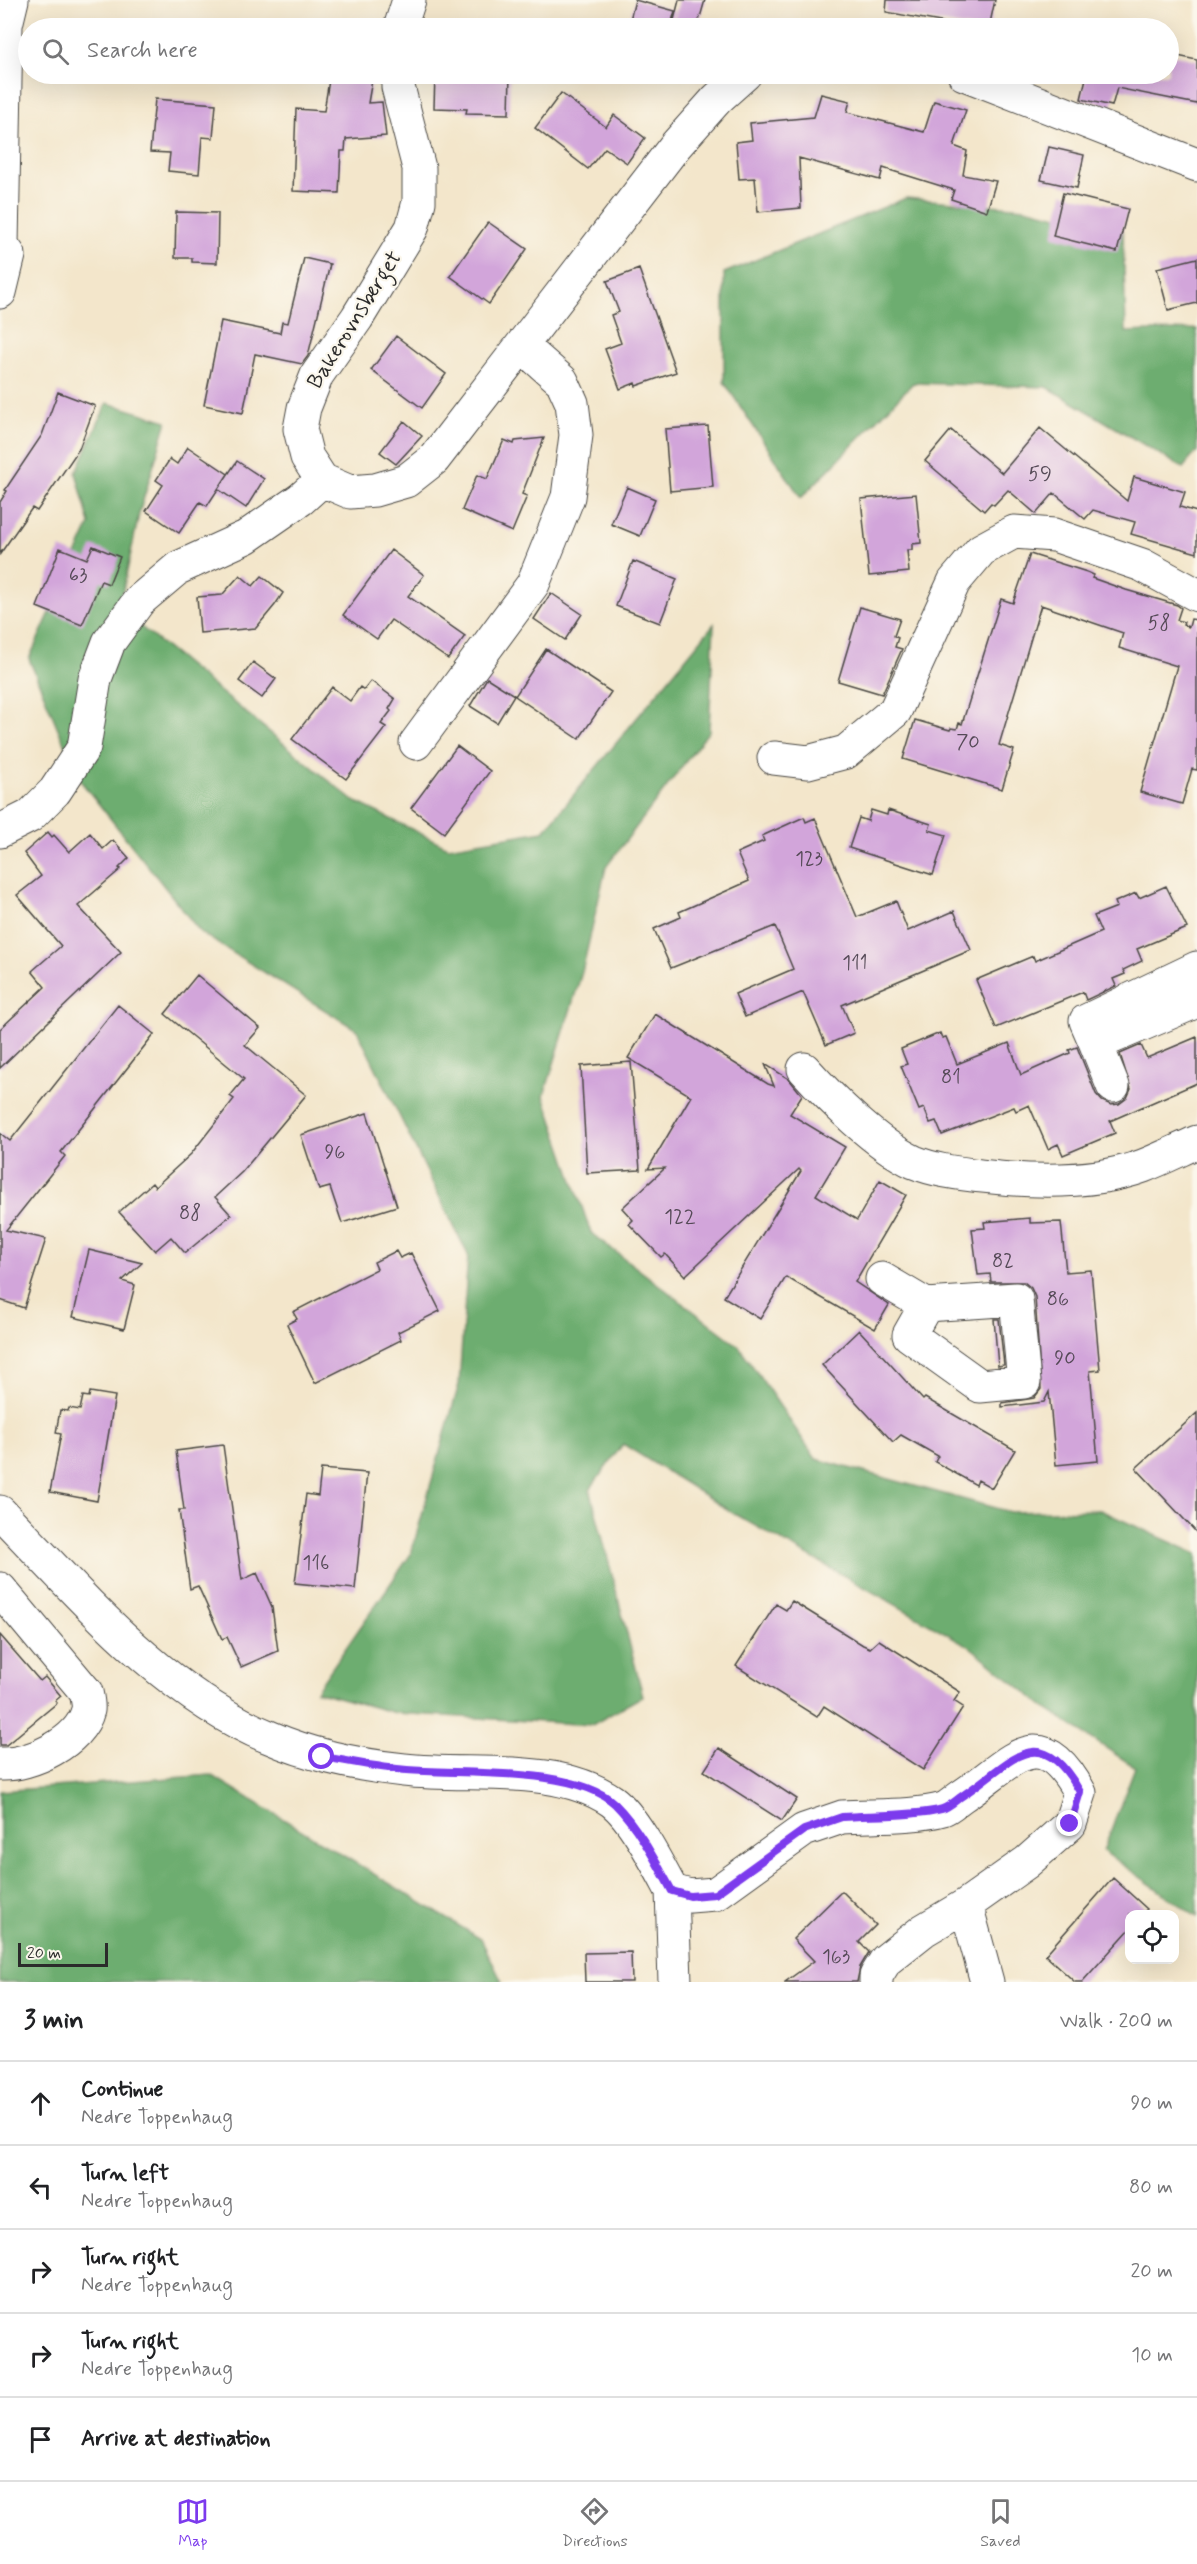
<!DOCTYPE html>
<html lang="en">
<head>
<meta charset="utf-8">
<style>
	:root { --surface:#fff; --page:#f2f2f2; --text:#202124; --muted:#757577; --line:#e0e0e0; --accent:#7c3aed }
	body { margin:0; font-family:Mynerve,sans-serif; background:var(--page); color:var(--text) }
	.controls { position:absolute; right:18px; bottom:18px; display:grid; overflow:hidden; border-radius:12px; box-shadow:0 6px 24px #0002 }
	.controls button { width:54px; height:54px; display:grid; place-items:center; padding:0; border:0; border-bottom:2px solid var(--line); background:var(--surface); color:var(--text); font:30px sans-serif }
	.scale { position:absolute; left:18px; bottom:15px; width:90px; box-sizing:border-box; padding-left:6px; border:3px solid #2b2b2b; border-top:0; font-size:16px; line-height:21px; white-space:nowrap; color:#2b2b2b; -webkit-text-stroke:4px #fbf7ec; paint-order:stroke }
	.stop { position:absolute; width:18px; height:18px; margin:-14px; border:4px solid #7c3aed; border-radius:50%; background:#fff }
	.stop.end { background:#7c3aed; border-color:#fff; box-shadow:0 2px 6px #0008 }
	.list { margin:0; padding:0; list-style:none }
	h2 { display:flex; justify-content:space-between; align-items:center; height:78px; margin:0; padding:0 24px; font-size:26px }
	h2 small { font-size:20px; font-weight:400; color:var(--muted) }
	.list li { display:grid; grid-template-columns:39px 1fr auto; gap:18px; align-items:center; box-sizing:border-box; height:84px; padding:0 24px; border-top:2px solid var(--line) }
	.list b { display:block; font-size:22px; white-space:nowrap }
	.list p { margin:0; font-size:20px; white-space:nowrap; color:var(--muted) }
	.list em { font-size:20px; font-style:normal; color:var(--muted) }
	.icon { flex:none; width:33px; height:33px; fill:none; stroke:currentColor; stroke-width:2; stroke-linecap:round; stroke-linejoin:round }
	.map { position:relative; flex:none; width:1197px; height:1982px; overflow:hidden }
	.search { position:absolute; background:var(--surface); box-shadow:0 6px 24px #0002; left:18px; right:18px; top:18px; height:66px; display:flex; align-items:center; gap:15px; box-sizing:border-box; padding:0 21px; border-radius:33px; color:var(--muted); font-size:22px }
	.sheet { height:498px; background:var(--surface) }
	nav { display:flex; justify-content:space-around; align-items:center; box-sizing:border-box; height:84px; border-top:2px solid var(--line); background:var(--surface); font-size:16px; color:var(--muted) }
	nav a { display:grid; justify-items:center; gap:3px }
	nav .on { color:var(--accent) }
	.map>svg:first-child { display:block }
	.forest { fill:#6dad70; stroke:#4c6c4e; stroke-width:1.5 }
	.building { fill:#d2a5da }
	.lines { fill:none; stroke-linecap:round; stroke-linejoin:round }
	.minor-casing { stroke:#494743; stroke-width:35 }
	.primary-casing { stroke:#494743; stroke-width:35 }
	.minor { stroke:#fff; stroke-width:33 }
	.primary { stroke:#fff; stroke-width:33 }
	.route { stroke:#7c3aed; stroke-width:8 }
	.labels { text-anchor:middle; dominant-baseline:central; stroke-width:4.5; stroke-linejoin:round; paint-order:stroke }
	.number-label { font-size:20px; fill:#554a57 }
	.street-label { font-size:22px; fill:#2b2b2b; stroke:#fbf7ec }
</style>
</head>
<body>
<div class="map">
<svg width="1197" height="1982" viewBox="0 0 1197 1982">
	<rect width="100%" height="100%" fill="#fbf7ec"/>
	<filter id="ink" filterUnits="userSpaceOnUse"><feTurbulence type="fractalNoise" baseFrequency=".0167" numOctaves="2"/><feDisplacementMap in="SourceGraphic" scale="12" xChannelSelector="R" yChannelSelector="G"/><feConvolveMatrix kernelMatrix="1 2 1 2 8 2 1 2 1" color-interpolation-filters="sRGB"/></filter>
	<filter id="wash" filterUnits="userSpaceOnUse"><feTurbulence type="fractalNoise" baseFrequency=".008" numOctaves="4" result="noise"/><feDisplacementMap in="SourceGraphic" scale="24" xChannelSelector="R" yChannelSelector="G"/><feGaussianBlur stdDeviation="1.35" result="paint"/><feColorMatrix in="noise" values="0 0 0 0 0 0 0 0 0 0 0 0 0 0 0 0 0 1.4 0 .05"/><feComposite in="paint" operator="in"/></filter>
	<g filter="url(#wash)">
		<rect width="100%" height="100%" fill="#f3e6cb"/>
		<path class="forest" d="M906 198 1025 208 1123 232 1126 332 1197 329V451L1183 468 1047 387 913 383 801 498 724 382V273Z
			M107 403 167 421 139 514 119 609 354 801 448 847 544 831 714 624 709 731 606 867 582 972 544 1096 591 1233 739 1346 816 1459 1010 1512 1100 1510 1197 1554V1917L1103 1851 1135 1767 1048 1710 969 1646 736 1515 623 1444 590 1489 643 1696 592 1725 395 1713 316 1691 411 1554 459 1384 468 1255 357 1030 201 933 79 779 29 659 90 524 76 473Z
			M211 1775 481 1939 502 1982H0V1791Z"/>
		<g id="blocks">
			<path class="building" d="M635 0 675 11 670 28H628Z
				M679 0H705L697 28H672Z
				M887 0H995L989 28H973L886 12Z
				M1168 54 1197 60V104L1117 88 1112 106 1081 99 1087 74H1168Z
				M330 74H373L368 103 382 102 386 136 346 139 345 151H341L339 193 293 191 296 109 324 111Z
				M435 74H510L509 114 466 113 467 109 434 108Z
				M561 93 606 127 614 115 645 138 627 163 605 148 588 169 535 128Z
				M821 94 850 101 847 112 924 132 934 101 966 110 954 146 967 151 963 175 996 181 987 211 951 199 954 190 883 168 880 180 799 158 801 208 758 212 755 178 739 179 736 142 752 140 750 123 814 117Z
				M155 99 216 104 213 138 202 137 199 174 168 171 170 153 150 152Z
				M1049 147 1084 155 1077 188 1041 180Z
				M1063 193 1128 209 1117 252 1053 236Z
				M176 212 218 213 217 263 192 262V258H175Z
				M488 222 527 249 489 304 450 276Z
				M304 258 330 264 308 356 302 364 255 354 243 413 204 405 221 321 280 333 282 322 288 323Z
				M1197 258V303L1168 310 1157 268Z
				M639 269 676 372 636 386 635 383 620 389 605 349 621 343 611 315 619 312 607 281Z
				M396 336 446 374 422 408 371 370Z
				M58 392 95 406 79 449 37 511 32 508 0 554V502L7 491 5 490 42 435Z
				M404 421 422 436 396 464 380 452Z
				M708 426 713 487 670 491 665 429Z
				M1040 428 1127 501 1134 477 1185 492 1180 507 1197 512V553L1131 534 1135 522 1093 510 1085 519 1054 493 1036 514 1008 490 994 505 991 503 984 511 925 461 951 430 1002 473Z
				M544 438 522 494 527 496 512 532 462 510 477 475 487 479 504 440 514 444 515 441Z
				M188 447 228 474 207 506 200 502 179 533 146 511 163 485 156 480 170 459 177 464Z
				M237 461 264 479 246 508 218 489Z
				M627 487 655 499 640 536 611 524Z
				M916 494 921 543 912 544V550H907L909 572 869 576 861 499Z
				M93 546 120 557 109 584 101 581 82 625 37 607 60 548 87 559Z
				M391 550 424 575 408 596 465 636 448 659 391 620 377 639 343 615Z
				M1030 554 1087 572 1094 575 1092 578 1126 590 1177 605 1181 608 1177 620 1184 622 1183 625 1189 627 1191 619 1197 620V770L1192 769 1182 804 1140 792 1177 666 1119 648 1123 633 1041 605 999 745 1014 750 1002 789 903 759 915 720 950 730 951 728 957 729 959 723 962 724 1001 599 1013 603Z
				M633 561 677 579 660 623 616 606Z
				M240 575 253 586 262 576 283 593 275 605 256 628 200 633 197 597 222 595Z
				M551 593 582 614 565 640 534 619Z
				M860 607 900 619 894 636 898 638 895 647 902 649 882 694 838 681Z
				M546 649 611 692 579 739 515 696Z
				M253 662 276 679 262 698 239 681Z
				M487 678 514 695 497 723 470 706Z
				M371 681 395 699 389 709 391 711 381 724 386 727 346 779 292 739 332 687 350 701 360 687 364 690Z
				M457 746 490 771 444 833 411 808Z
				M871 810 887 815 888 810 931 824 929 830 946 835 933 875 849 848 859 818 868 821Z
				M804 817 806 822 815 818 857 917 896 901 908 931 954 911 971 950 842 1005 854 1033 826 1045 803 992 745 1017 735 994 793 969 775 926 671 968 654 929 681 917 679 912 749 881 737 853 764 841 762 836Z
				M48 832 52 837 54 835 69 852 90 833 103 849 113 840 129 858 119 868 121 869 78 906 121 952 0 1068V1029L45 987 32 971 61 946 17 895 41 876 24 853Z
				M1166 886 1187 928 1137 949 1142 961 1123 970 1125 974 1113 979 1116 986 1086 1000 1083 992 996 1028 976 980 1033 956 1035 961 1101 932 1094 916 1117 907 1115 902 1136 893 1139 898Z
				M197 975 260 1028 245 1045 306 1095 242 1172 215 1197 231 1215 185 1253 171 1237 155 1251 119 1212 152 1183 155 1187 191 1154 234 1099 230 1096 244 1079 165 1014Z
				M118 1005 154 1034 61 1152 65 1156 6 1230 46 1239 24 1308 0 1300V1133L10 1141Z
				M655 1014 768 1084 774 1086 765 1064 789 1079 802 1095 790 1114 845 1147 816 1195 857 1220 880 1180 906 1195 855 1282 889 1305 875 1329 786 1277 760 1319 724 1297 801 1171 799 1169 685 1276 665 1254 661 1257 629 1224 633 1220 622 1208 665 1168 648 1169 691 1096 628 1058Z
				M940 1033 942 1038 946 1037 957 1064 1009 1043 1021 1075 1070 1053 1069 1050 1077 1047 1096 1094 1102 1101 1111 1105 1119 1104 1127 1098 1131 1089 1120 1054 1141 1045 1147 1058 1197 1037V1083L1110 1121 1115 1133 1063 1155 1058 1144 1048 1149 1029 1105 1016 1111 1014 1107 942 1135 936 1121 930 1123 924 1108 919 1110 901 1066 907 1064 901 1049Z
				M631 1062 640 1170 587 1173 581 1066Z
				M367 1113 397 1206 342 1223 330 1187 319 1190 301 1135Z
				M1030 1218V1223L1061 1222 1066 1272 1091 1270 1100 1370 1090 1371 1098 1461 1056 1465 1049 1392 1044 1402 1002 1407V1403L1034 1398 1041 1389 1035 1297 1031 1288 1024 1282H991L990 1274 978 1275 972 1229 985 1228 984 1222Z
				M89 1250 142 1263 122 1281 135 1285 124 1329 73 1317Z
				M396 1251 400 1258 411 1253 440 1311 398 1332 401 1340 315 1383 287 1324 297 1319 293 1312 377 1269 374 1262Z
				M994 1319H999L1004 1365 998 1366Z
				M859 1330 923 1400 925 1398 1015 1450 992 1488 978 1480 976 1485 935 1462 938 1456 901 1435 893 1442 822 1365Z
				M90 1392 115 1396 97 1501 50 1492 61 1434 56 1433 60 1410 68 1411 69 1408 80 1410 83 1396 89 1397Z
				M1197 1413V1533L1136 1468Z
				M223 1445 242 1580 257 1573 272 1607 278 1651 241 1667 227 1637 222 1639 198 1586 190 1589 179 1510H184L176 1451Z
				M321 1469 367 1473 355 1589 295 1583 306 1494 318 1496Z
				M792 1601 863 1645 870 1648 879 1640 960 1692 954 1701 963 1707 923 1770 824 1706 817 1717 736 1666 776 1604 786 1610Z
				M0 1635 40 1681 45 1677 61 1696 55 1701 57 1703 6 1745H0Z
				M719 1748 797 1799 782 1821 704 1771Z
				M1113 1878 1147 1909 1142 1914H1130V1929L1082 1982H1075L1045 1955Z
				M842 1891 876 1925 859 1942 869 1952 860 1967 857 1982H785L814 1961 793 1939Z
				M631 1952 632 1982H585L584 1953Z"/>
		</g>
	</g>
	<g filter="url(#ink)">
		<use href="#blocks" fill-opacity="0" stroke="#494743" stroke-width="1.5"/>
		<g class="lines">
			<defs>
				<path id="minor" d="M400 28 409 0
					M398 74V87L419 168V202L412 228 357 318 317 375 304 408 300 429 307 457 322 480 350 492 375 490 406 481 434 459 676 145 717 99 745 74
					M964 74 1197 165
					M416 743 533 584 568 497 576 435 572 403 562 381 522 346
					M774 758 808 762 846 752 895 711 954 582 981 550 1014 532 1054 535 1142 565 1197 595
					M0 831 30 816 55 791 84 747 95 679 109 642 139 601 178 568 246 537 301 499 322 480
					M1197 968 1086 1021 1096 1044 1197 1001
					M1096 1044 1113 1086
					M804 1069C831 1099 877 1145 914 1162 936 1171 958 1173 981 1176 1032 1182 1094 1184 1143 1166 1161 1159 1179 1150 1197 1142
					M882 1279 926 1305 1016 1299 1024 1382 980 1386 909 1335 926 1305
					M0 1512C78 1592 163 1694 269 1737 312 1756 358 1765 404 1770 470 1778 555 1762 612 1801 634 1817 659 1867 672 1891L690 1896 715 1894 804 1830 842 1817C870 1815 916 1817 943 1809 949 1807 956 1800 962 1796 1011 1764 1039 1717 1080 1793L1070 1824 1027 1862 966 1905 924 1930 886 1960 876 1976V1982
					M0 1589 86 1692C87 1697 89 1705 88 1710 80 1742 30 1766 0 1764
					M672 1891 675 1982
					M966 1905 987 1982"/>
				<path id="primary" d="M0 292 9 255 2 245 6 25 12 0"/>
			</defs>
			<use href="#minor" class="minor-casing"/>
			<use href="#primary" class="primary-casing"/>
			<use href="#minor" class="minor"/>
			<use href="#primary" class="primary"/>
		</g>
	</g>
	<g class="lines" filter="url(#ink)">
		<path class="route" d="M322 1757C350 1761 379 1768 407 1770 461 1775 576 1766 615 1804 639 1828 656 1862 672 1891L690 1896 715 1894 804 1830 842 1817C870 1815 916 1816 942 1809 949 1807 956 1800 962 1796 1011 1764 1038 1717 1080 1792L1070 1824"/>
	</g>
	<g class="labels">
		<g class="number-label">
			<text x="1040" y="474">59</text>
			<text x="78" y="575">63</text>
			<text x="1159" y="623">58</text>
			<text x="968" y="742">70</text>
			<text x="809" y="859">123</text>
			<text x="855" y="963">111</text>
			<text x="951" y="1077">81</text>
			<text x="335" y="1152">96</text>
			<text x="190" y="1213">88</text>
			<text x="680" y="1217">122</text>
			<text x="1003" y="1261">82</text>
			<text x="1058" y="1299">86</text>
			<text x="1065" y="1358">90</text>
			<text x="316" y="1563">116</text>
			<text x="836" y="1957">163</text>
		</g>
		<g class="street-label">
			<text transform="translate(355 320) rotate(-58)">Bakerovnsberget</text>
		</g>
	</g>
</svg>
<div class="controls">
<button><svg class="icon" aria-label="locate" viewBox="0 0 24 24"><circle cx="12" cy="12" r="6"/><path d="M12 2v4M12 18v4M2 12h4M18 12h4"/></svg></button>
</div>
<div class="scale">20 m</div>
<div class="stop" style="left:322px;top:1757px"></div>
<div class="stop end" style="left:1070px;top:1824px"></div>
<div class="search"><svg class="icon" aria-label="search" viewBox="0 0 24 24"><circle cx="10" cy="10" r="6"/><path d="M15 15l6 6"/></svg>Search here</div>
</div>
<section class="sheet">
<h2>3 min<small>Walk · 200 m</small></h2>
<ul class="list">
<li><svg class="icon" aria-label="ahead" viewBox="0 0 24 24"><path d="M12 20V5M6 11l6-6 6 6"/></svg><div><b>Continue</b><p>Nedre Toppenhaug</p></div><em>90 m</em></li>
<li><svg class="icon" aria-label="left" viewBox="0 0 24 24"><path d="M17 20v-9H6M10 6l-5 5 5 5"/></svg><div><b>Turn left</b><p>Nedre Toppenhaug</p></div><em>80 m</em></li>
<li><svg class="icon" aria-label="right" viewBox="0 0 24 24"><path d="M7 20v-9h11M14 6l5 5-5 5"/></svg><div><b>Turn right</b><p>Nedre Toppenhaug</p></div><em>20 m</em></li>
<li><svg class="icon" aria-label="right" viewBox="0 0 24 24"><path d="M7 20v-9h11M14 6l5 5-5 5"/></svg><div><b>Turn right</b><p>Nedre Toppenhaug</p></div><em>10 m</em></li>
<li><svg class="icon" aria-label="arrive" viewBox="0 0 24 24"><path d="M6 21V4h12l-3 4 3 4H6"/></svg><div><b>Arrive at destination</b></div></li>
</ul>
</section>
<nav>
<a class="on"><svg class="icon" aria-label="map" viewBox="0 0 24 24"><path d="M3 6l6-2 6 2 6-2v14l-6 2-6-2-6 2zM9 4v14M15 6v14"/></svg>Map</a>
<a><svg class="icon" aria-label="directions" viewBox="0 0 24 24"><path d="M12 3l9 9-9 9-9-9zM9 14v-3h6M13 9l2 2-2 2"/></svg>Directions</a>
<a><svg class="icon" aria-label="saved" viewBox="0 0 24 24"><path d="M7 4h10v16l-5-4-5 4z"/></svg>Saved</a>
</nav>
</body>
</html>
